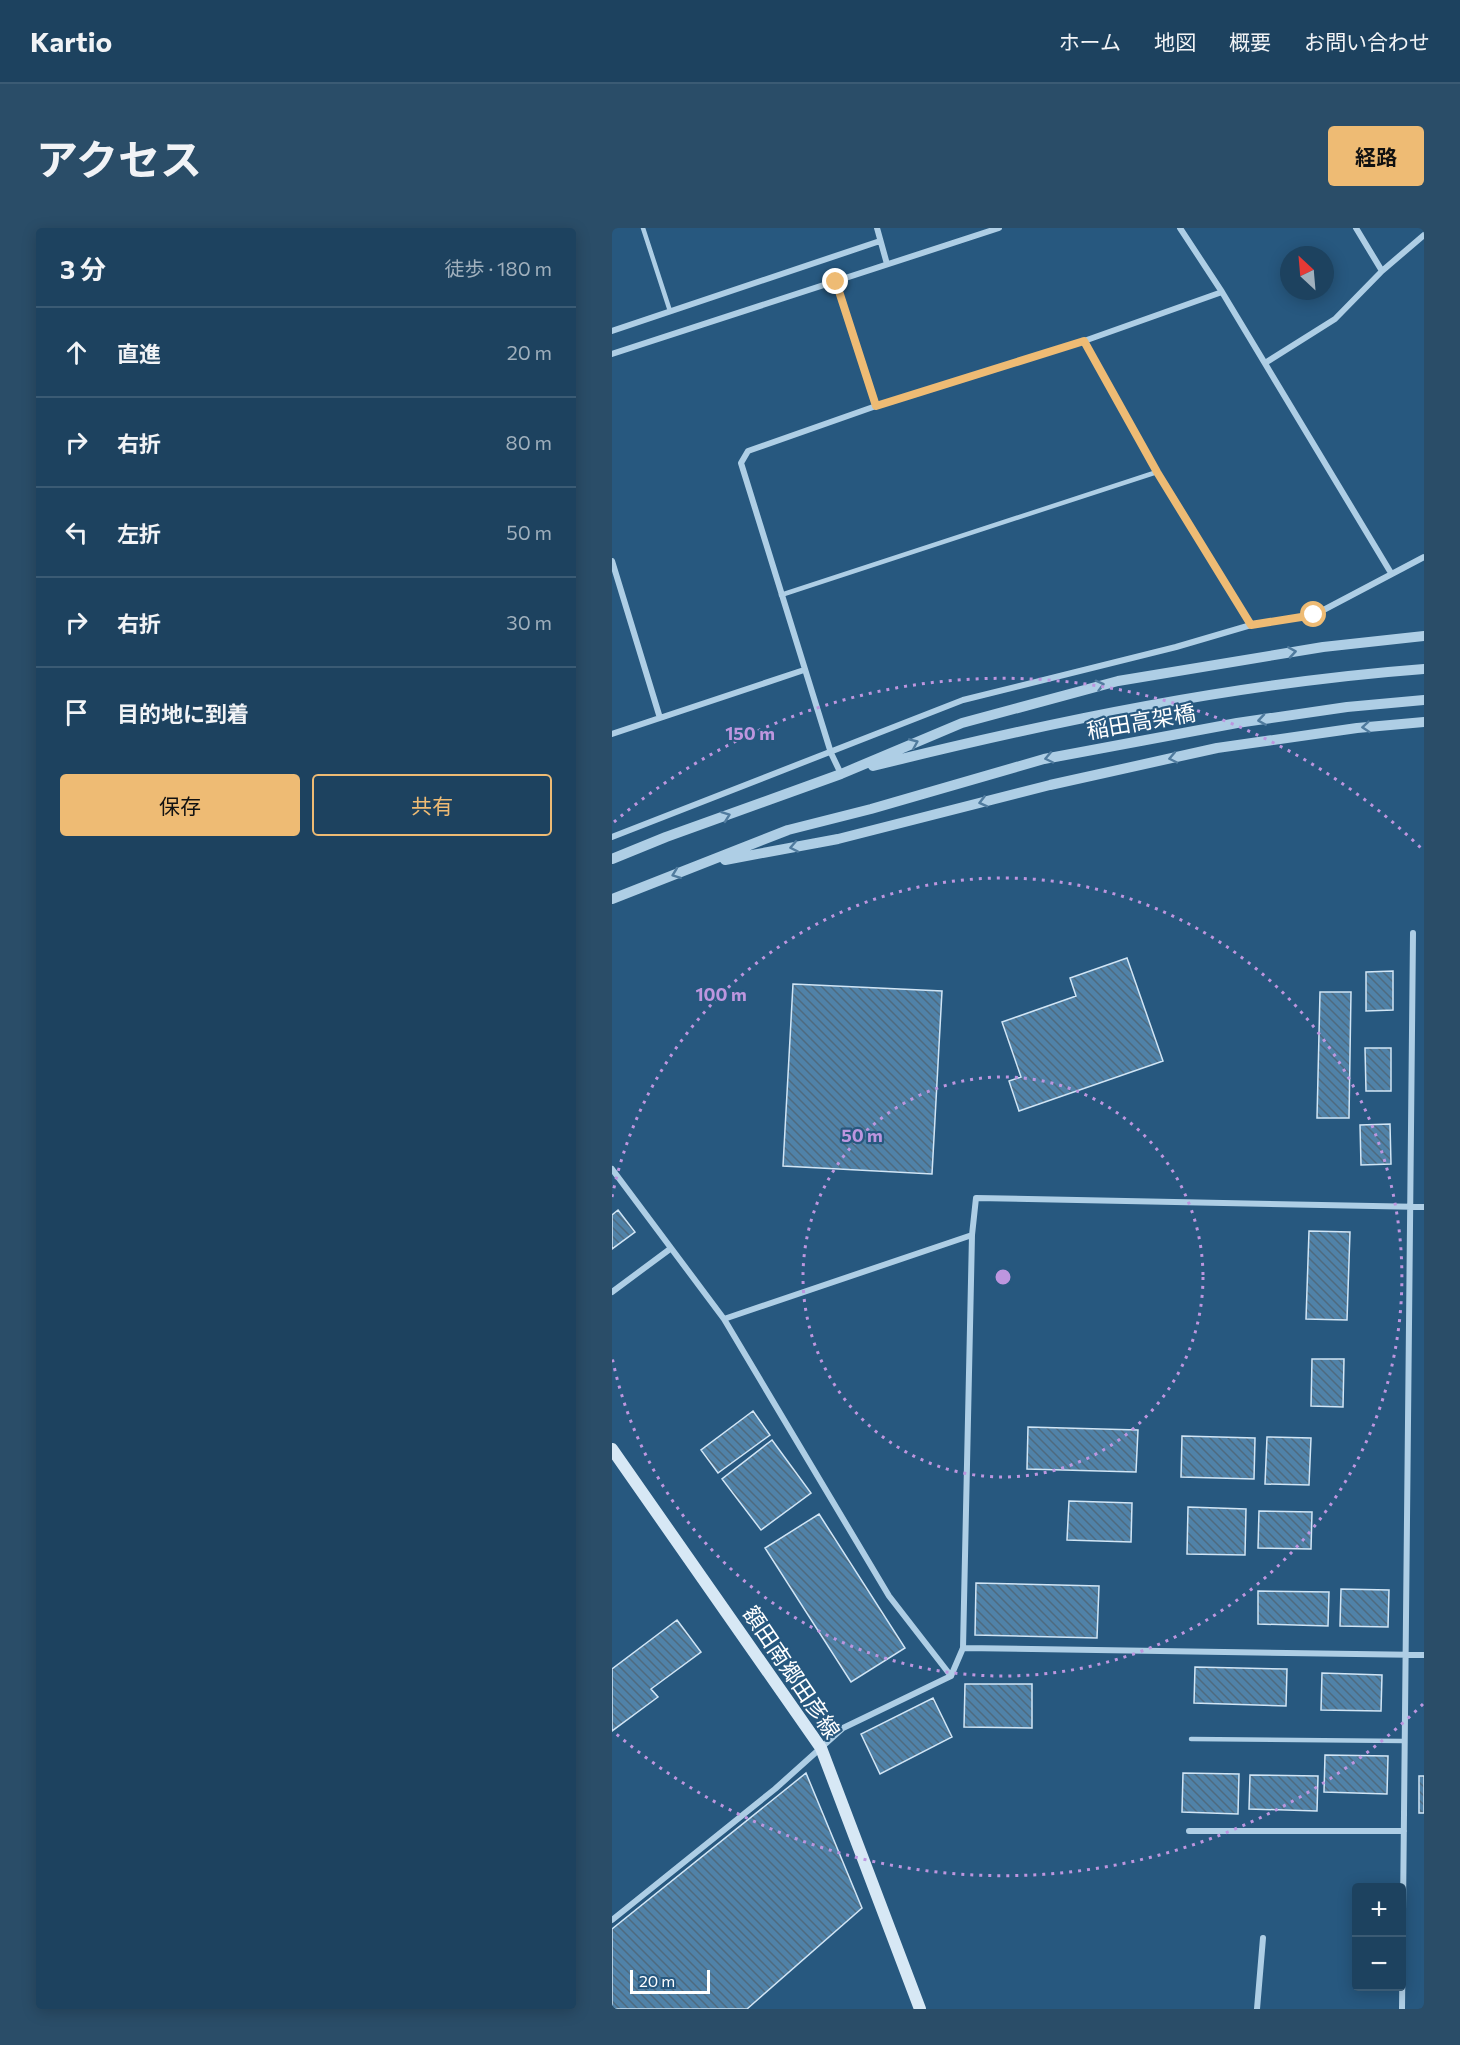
<!DOCTYPE html>
<html lang="ja">
<head>
<meta charset="utf-8">
<style>
	:root { --surface:#1d425f; --page:#2a4d68; --text:#f1f3f6; --muted:#a0b0bd; --line:#3b5b74; --accent:#eebb74 }
	body { margin:0; font-family:Commissioner,"Noto Sans JP",sans-serif; background:var(--page); color:var(--text) }
	.controls { position:absolute; right:18px; bottom:18px; display:grid; overflow:hidden; border-radius:6px; box-shadow:0 3px 15px #0003 }
	.controls button { width:54px; height:54px; display:grid; place-items:center; padding:0; border:0; border-bottom:2px solid var(--line); background:var(--surface); color:var(--text); font:30px sans-serif }
	.compass { position:absolute; left:668px; top:18px; width:54px; height:54px; border-radius:50%; background:var(--surface); box-shadow:0 3px 15px #0003; rotate:334deg }
	.scale { position:absolute; left:18px; bottom:15px; width:80px; box-sizing:border-box; padding-left:6px; border:3px solid #fff; border-top:0; font-size:16px; line-height:21px; white-space:nowrap; color:#fff; -webkit-text-stroke:4px #27587f; paint-order:stroke }
	.stop { position:absolute; width:18px; height:18px; margin:-14px; border:4px solid #eebb74; border-radius:50%; background:#fff }
	.stop.end { background:#eebb74; border-color:#fff; box-shadow:0 2px 6px #0008 }
	.list { margin:0; padding:0; list-style:none }
	h2 { display:flex; justify-content:space-between; align-items:center; height:78px; margin:0; padding:0 24px; font-size:26px }
	h2 small { font-size:20px; font-weight:400; color:var(--muted) }
	.list li { display:grid; grid-template-columns:39px 1fr auto; gap:18px; align-items:center; box-sizing:border-box; height:90px; padding:0 24px; border-top:2px solid var(--line) }
	.list b { display:block; font-size:22px; white-space:nowrap }
	.list em { font-size:20px; font-style:normal; color:var(--muted) }
	.actions { display:flex; gap:12px; padding:18px 24px }
	.actions a { flex:1; padding:14px 0; border:2px solid var(--accent); border-radius:6px; text-align:center; font-size:21px; color:var(--accent) }
	.actions .main { background:var(--accent); color:#111 }
	.icon { flex:none; width:33px; height:33px; fill:none; stroke:currentColor; stroke-width:2; stroke-linecap:round; stroke-linejoin:round }
	.map { position:relative; flex:none; width:812px; height:1781px; overflow:hidden; border-radius:6px }
	header { display:flex; align-items:center; gap:36px; box-sizing:border-box; height:84px; padding:0 30px; background:var(--surface); border-bottom:2px solid var(--line) }
	header strong { font-size:28px }
	nav { display:flex; gap:33px; margin-inline-start:auto; font-size:21px }
	.intro { display:flex; align-items:center; justify-content:space-between; box-sizing:border-box; height:144px; padding:0 36px }
	h1 { margin:0; font-size:42px }
	.button { padding:15px 27px; border-radius:6px; background:var(--accent); color:#111; font-size:21px; font-weight:700 }
	main { display:flex; gap:36px; padding:0 36px }
	aside { flex:1; background:var(--surface); border-radius:6px; box-shadow:0 3px 15px #0003 }
	.map>svg:first-child { display:block }
	.building { fill:url(#building-back-hatch); stroke:#d1e5f5; stroke-width:1.5 }
	.lines { fill:none; stroke-linecap:round; stroke-linejoin:round }
	.service { stroke:#aecee5; stroke-width:4.5 }
	.minor { stroke:#aecee5; stroke-width:6 }
	.tertiary { stroke:#aecee5; stroke-width:10 }
	.secondary { stroke:#d7e8f5; stroke-width:12 }
	.oneway { stroke:#507b9e }
	.route { stroke:#eebb74; stroke-width:8 }
	.ring { fill:none; stroke:#bd96df; stroke-width:3; stroke-dasharray:3 6 }
	.labels { text-anchor:middle; dominant-baseline:central; stroke-width:4.5; stroke-linejoin:round; paint-order:stroke }
	.street-label { font-size:22px; fill:#fff; stroke:#27587f }
	.centre { fill:#bd96df; stroke:#27587f; stroke-width:3 }
	.ring-label { font-size:18px; text-anchor:middle; font-weight:bold; fill:#bd96df; stroke:#27587f; stroke-width:4.5; stroke-linejoin:round; paint-order:stroke }
</style>
</head>
<body>
<header>
<strong>Kartio</strong>
<nav><a>ホーム</a><a>地図</a><a>概要</a><a>お問い合わせ</a></nav>
</header>
<div class="intro"><h1>アクセス</h1><a class="button">経路</a></div>
<main>
<aside>
<h2>3 分<small>徒歩 · 180 m</small></h2>
<ul class="list">
<li><svg class="icon" aria-label="ahead" viewBox="0 0 24 24"><path d="M12 20V5M6 11l6-6 6 6"/></svg><div><b>直進</b></div><em>20 m</em></li>
<li><svg class="icon" aria-label="right" viewBox="0 0 24 24"><path d="M7 20v-9h11M14 6l5 5-5 5"/></svg><div><b>右折</b></div><em>80 m</em></li>
<li><svg class="icon" aria-label="left" viewBox="0 0 24 24"><path d="M17 20v-9H6M10 6l-5 5 5 5"/></svg><div><b>左折</b></div><em>50 m</em></li>
<li><svg class="icon" aria-label="right" viewBox="0 0 24 24"><path d="M7 20v-9h11M14 6l5 5-5 5"/></svg><div><b>右折</b></div><em>30 m</em></li>
<li><svg class="icon" aria-label="arrive" viewBox="0 0 24 24"><path d="M6 21V4h12l-3 4 3 4H6"/></svg><div><b>目的地に到着</b></div></li>
</ul>
<div class="actions"><a class="main">保存</a><a>共有</a></div>
</aside>
<div class="map">
<svg width="812" height="1781" viewBox="0 0 812 1781">
	<defs>
		<pattern id="building-back-hatch" width="6" height="6" patternUnits="userSpaceOnUse" patternTransform="scale(1.5)"><rect width="6" height="6" fill="#5082a8"/><path d="M-1 5l2 2M0 0l6 6M5-1l2 2" fill="none" stroke="#4e6a7f"/></pattern>
	</defs>
	<rect width="100%" height="100%" fill="#27587f"/>
	<path class="building" d="M515 730 551 833 407 883 397 853 409 849 390 794 464 768 458 750Z
		M781 743V782L754 783V744Z
		M181 756 330 763 320 946 171 938Z
		M708 764H739L737 890H705Z
		M753 820H779V863H754Z
		M778 896 779 936 749 937 748 897Z
		M6 982 23 1004 0 1021V987Z
		M697 1003 738 1004 735 1092 694 1091Z
		M700 1131H732L731 1179 699 1178Z
		M141 1183 158 1207 106 1245 89 1222Z
		M416 1199 526 1202 524 1244 415 1241Z
		M570 1208 643 1210 642 1251 569 1249Z
		M655 1209 699 1210 697 1257 653 1256Z
		M160 1212 199 1265 149 1302 110 1251Z
		M457 1273 520 1275 519 1314 455 1312Z
		M576 1279 634 1281 633 1327 575 1326Z
		M647 1283 700 1284 699 1321 646 1320Z
		M207 1286 293 1420 239 1454 153 1320Z
		M364 1355 487 1358 485 1410 363 1407Z
		M729 1361 777 1362 776 1399 728 1398Z
		M646 1363 717 1364 716 1398 646 1396Z
		M65 1392 89 1424 39 1461 46 1469 0 1503V1441Z
		M583 1439 675 1441 674 1478 582 1475Z
		M710 1445 770 1447 769 1483 709 1482Z
		M353 1456H420V1500L352 1499Z
		M321 1470 340 1509 268 1546 249 1506Z
		M713 1527 776 1528 775 1566 712 1564Z
		M194 1545 250 1680 135 1781H0V1701Z
		M571 1545 627 1546 626 1586 570 1584Z
		M638 1547 706 1548 705 1583 637 1581Z
		M807 1548H812V1585H807Z"/>
	<g class="lines">
		<path class="service" d="M31 0 58 83
			M169 367 545 244
			M579 1511 792 1513"/>
		<path class="minor" d="M265 0 275 36
			M568 0 610 64 779 345
			M770 43 812 7
			M224 54 264 178
			M0 103 268 13
			M472 113 610 64
			M0 126 387 0
			M653 135 723 91 770 43 744 0
			M0 333 48 490
			M0 506 192 442
			M229 546 219 525 129 235 136 223 264 178 472 113 545 244 639 397
			M0 609 351 472 564 419 639 397 702 387 812 329
			M0 941 112 1091 277 1368 339 1448
			M360 1007 364 970 812 979
			M0 1064 58 1021
			M112 1091 360 1007 351 1420
			M577 1603H792
			M0 1692 163 1561 231 1500 339 1448 351 1420 812 1427
			M645 1781 651 1710
			M790 1781 801 705"/>
		<path class="tertiary" d="M261 538C442 493 626 455 812 441
			M0 631 54 609 229 546 350 495 506 453 711 419 812 408
			M113 632 226 611 438 557 605 520 745 500 812 494
			M0 671 176 602 259 581 432 531 625 495 735 479 812 472"/>
		<path class="secondary" d="M0 1221 209 1520 308 1781"/>
	</g>
	<defs><path id="oneway-chevron" d="M-2-3.5L2.5 0L-2 3.5" fill="none" stroke-width="1.6" stroke-linecap="round" stroke-linejoin="round" transform="scale(1.5)"/></defs>
	<g class="oneway">
		<use href="#oneway-chevron" transform="translate(680 424) rotate(-9)"/>
		<use href="#oneway-chevron" transform="translate(488 457) rotate(-15)"/>
		<use href="#oneway-chevron" transform="translate(650 492) rotate(171)"/>
		<use href="#oneway-chevron" transform="translate(754 499) rotate(175)"/>
		<use href="#oneway-chevron" transform="translate(302 515) rotate(-23)"/>
		<use href="#oneway-chevron" transform="translate(437 530) rotate(168)"/>
		<use href="#oneway-chevron" transform="translate(561 530) rotate(168)"/>
		<use href="#oneway-chevron" transform="translate(371 574) rotate(166)"/>
		<use href="#oneway-chevron" transform="translate(114 588) rotate(-20)"/>
		<use href="#oneway-chevron" transform="translate(182 619) rotate(169)"/>
		<use href="#oneway-chevron" transform="translate(64 646) rotate(159)"/>
	</g>
	<g class="lines">
		<path class="route" d="M224 54 264 178 472 113 545 244 639 397 702 387"/>
	</g>
	<g class="ring">
		<circle cx="391" cy="1049" r="200"/>
		<path d="M0 969A399 399 0 1 1 0 1129"/>
		<path d="M811 1476A599 599 0 0 1 2 1504M2 594A599 599 0 0 1 811 622"/>
	</g>
	<g class="labels">
		<g class="street-label">
			<text transform="translate(529 493) rotate(-10)">稲田高架橋</text>
			<text transform="translate(180 1444) rotate(56)">額田南郷田彦線</text>
		</g>
	</g>
	<circle cx="391" cy="1049" r="9" class="centre"/>
	<g class="ring-label">
		<text x="138" y="512">150 m</text>
		<text x="109" y="773">100 m</text>
		<text x="250" y="914">50 m</text>
	</g>
</svg>
<div class="controls">
<button>+</button>
<button>−</button>
</div>
<svg class="compass" viewBox="-18 -18 36 36"><path d="M0-13l5 13h-10z" fill="#e53935"/><path d="M0 13l5-13h-10z" fill="#a0b0bd"/></svg>
<div class="scale">20 m</div>
<div class="stop" style="left:702px;top:387px"></div>
<div class="stop end" style="left:224px;top:54px"></div>
</div>
</main>
</body>
</html>
